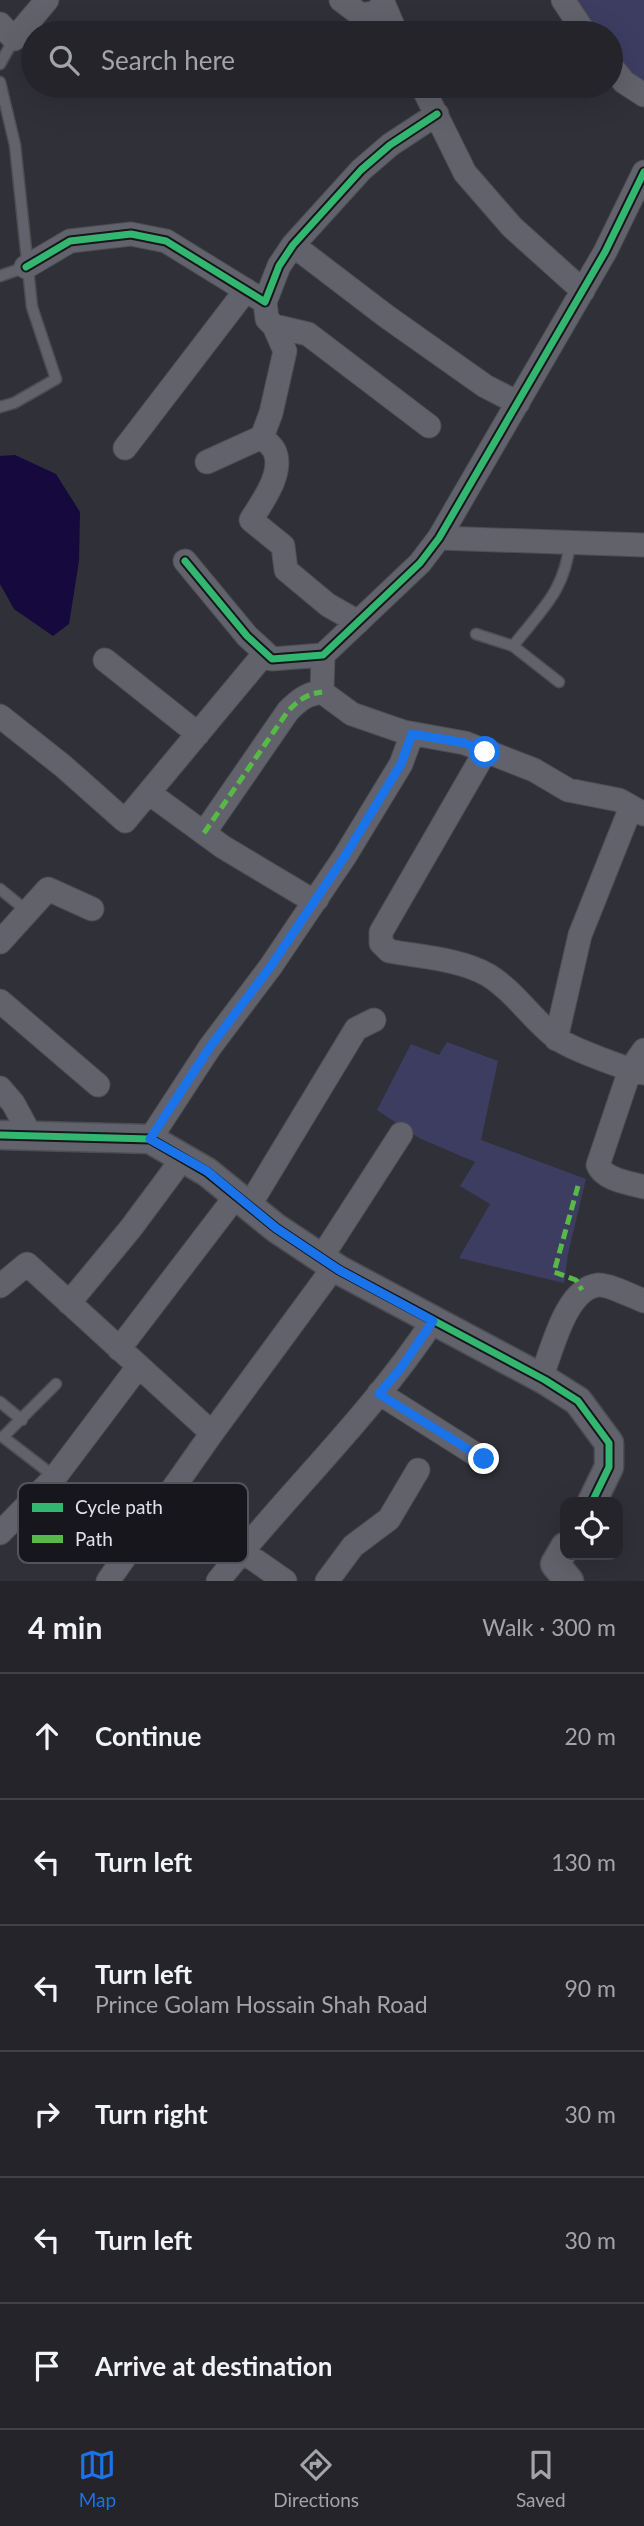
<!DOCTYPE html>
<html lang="en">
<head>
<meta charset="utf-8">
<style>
	:root { --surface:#24242a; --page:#2c2c32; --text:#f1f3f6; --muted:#a3a4a8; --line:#414147; --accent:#1a73e8 }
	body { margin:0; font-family:Lato,sans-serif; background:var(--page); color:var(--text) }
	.controls { position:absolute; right:21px; bottom:21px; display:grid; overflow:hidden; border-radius:14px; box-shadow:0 7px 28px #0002 }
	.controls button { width:63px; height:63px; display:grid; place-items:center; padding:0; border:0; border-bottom:2px solid var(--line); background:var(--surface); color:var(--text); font:35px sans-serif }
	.stop { position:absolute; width:21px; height:21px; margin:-16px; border:5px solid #1a73e8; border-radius:50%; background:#fff }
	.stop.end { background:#1a73e8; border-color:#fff; box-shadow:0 2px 7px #0008 }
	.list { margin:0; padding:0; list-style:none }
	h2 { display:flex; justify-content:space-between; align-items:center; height:91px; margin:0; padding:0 28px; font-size:30px }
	h2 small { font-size:23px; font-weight:400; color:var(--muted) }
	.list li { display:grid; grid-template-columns:46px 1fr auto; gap:21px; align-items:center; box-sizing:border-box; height:126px; padding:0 28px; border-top:2px solid var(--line) }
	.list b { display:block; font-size:26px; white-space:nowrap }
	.list p { margin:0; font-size:23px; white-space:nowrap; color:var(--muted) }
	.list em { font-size:23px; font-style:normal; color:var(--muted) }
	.icon { flex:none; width:38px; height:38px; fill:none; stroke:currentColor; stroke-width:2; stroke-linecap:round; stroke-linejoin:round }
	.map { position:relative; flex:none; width:644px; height:1581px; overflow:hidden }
	.search { position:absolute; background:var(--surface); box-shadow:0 7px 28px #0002; left:21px; right:21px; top:21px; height:77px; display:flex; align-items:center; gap:18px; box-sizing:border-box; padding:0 24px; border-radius:38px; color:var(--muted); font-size:26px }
	.sheet { height:847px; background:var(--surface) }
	nav { display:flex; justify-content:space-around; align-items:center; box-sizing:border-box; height:98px; border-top:2px solid var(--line); background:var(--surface); font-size:19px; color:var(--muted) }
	nav a { display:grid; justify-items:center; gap:4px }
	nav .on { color:var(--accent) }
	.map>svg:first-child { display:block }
	.green { fill:#3d3d62 }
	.water { fill:#15093e }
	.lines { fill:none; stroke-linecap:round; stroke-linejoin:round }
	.service-casing { stroke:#4d4d54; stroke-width:13 }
	.minor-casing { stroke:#4d4d54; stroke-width:25 }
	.tertiary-casing { stroke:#4d4d54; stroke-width:31 }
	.service { stroke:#62626c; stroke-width:10 }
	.minor { stroke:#62626c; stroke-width:23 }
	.tertiary { stroke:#62626c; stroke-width:28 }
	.quiet { stroke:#58b947; stroke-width:5; stroke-dasharray:10 5; stroke-linecap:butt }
	.cycleway-casing { stroke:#16161c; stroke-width:11 }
	.cycleway { stroke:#33b770; stroke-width:7 }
	.route { stroke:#1a73e8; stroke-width:9 }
	.key { fill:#16161c; stroke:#53535a; stroke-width:2 }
	.key-label { font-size:19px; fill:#e0e1ea }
</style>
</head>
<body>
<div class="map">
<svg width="644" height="1581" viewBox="0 0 644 1581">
	<rect width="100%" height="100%" fill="#303038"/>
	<path class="green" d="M570 0H644V89L611 56V33H594Z
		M447 1042 498 1061 481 1140 586 1179 568 1254 564 1283 459 1258 490 1204 460 1186 475 1162 419 1138 377 1110 411 1044 439 1055Z"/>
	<path class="water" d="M15 455 56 474 80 512 79 561 69 624 53 636 14 609 0 584V456Z"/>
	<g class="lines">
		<defs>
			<path id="service" d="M0 64 14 39
				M0 82 15 145 32 307 56 379 14 403 0 407
				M0 276 26 267
				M476 634 513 646 559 682
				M513 646C542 609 565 591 570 542
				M0 889 27 911
				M0 1402 22 1420
				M55 1477 3 1437 56 1384"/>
			<path id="minor" d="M341 0 361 15 385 11
				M382 0 396 33
				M563 0 585 33
				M0 24 14 39 47 0
				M611 66 624 82 644 95
				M422 86 465 173 512 227 583 291
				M293 245 386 316 485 386 518 403
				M26 267 70 241 131 234 166 241 265 302 279 266 293 245 361 170 390 145 437 114
				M274 326 308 334 429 426
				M262 437C266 441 272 446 274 450 285 472 262 502 251 520L283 546 286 570 328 605 358 622
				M125 448 246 290
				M207 462 262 437 271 413 285 351 274 326 267 319 265 302
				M439 538 644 545
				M185 561 247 636 272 659 323 655 420 563 439 538 605 252 644 172
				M323 655 322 692 352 714 404 732 465 743 534 770 568 790 619 800 644 814
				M105 660 198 734
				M0 716 63 766 125 821 265 653
				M485 752 381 932V943L389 951C421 957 460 959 488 975 514 991 531 1018 555 1037 568 1048 626 1069 644 1073
				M149 793 223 847 305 896 317 899
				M204 833 288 711C299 700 306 694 322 692
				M0 942 48 889 92 909
				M0 1001 98 1085
				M556 1039 580 935 631 807
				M644 1050 630 1070 598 1165C604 1180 630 1183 644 1187
				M0 1088 13 1103 31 1136
				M150 1139 210 1047 271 966 345 856 401 764 412 734
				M249 1206 356 1029 374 1020
				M321 1258 401 1134
				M0 1286 27 1264 212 1433
				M69 1303 131 1228 183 1158
				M119 1349 236 1196
				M541 1378C552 1351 565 1289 598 1285 608 1284 634 1297 644 1301
				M379 1393 483 1459
				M0 1533 55 1477 138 1367
				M242 1551 285 1581
				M108 1581 212 1433 334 1267
				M218 1581C288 1493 371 1415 433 1321
				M327 1581 353 1546 389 1519 418 1470"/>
			<path id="tertiary" d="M0 1135 150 1139 207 1172 276 1228 339 1270 545 1380 578 1401 609 1443V1467L592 1502
				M565 1547 555 1564 569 1581"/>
		</defs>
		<use href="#service" class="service-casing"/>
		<use href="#minor" class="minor-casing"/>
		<use href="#tertiary" class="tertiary-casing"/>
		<use href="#service" class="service"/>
		<use href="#minor" class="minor"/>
		<use href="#tertiary" class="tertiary"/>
		<path class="quiet" d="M204 833 288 711C299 700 306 694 322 692
			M578 1186 554 1272 576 1280 582 1290"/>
		<defs>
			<path id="cycleway" d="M26 267 70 241 131 234 166 241 265 302 279 266 293 245 361 170 390 145 437 114
				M185 561 247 636 272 659 323 655 420 563 439 538 605 252 644 172
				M0 1135 150 1139 207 1172 276 1228 339 1270 545 1380 578 1401 609 1443V1467L592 1502"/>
		</defs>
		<use href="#cycleway" class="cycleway-casing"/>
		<use href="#cycleway" class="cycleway"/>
	</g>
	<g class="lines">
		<path class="route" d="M484 1459 379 1394 401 1368 433 1321 339 1270 276 1228 207 1171 150 1139 210 1047 271 966 345 856 401 764 412 734 465 743 485 752"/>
	</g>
	<rect x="18" y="1483" width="230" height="80" rx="10" class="key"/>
	<rect x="32" y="1503" width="31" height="9" fill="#33b770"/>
	<rect x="32" y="1535" width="31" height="8" fill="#58b947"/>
	<g class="key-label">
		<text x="75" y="1514">Cycle path</text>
		<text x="75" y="1546">Path</text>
	</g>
</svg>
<div class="controls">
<button><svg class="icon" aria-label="locate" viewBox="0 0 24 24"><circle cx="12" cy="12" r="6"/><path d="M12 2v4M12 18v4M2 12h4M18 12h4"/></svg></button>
</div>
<div class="stop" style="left:485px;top:752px"></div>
<div class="stop end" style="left:484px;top:1459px"></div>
<div class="search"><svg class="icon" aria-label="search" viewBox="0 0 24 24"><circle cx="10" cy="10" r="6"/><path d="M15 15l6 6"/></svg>Search here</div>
</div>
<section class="sheet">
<h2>4 min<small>Walk · 300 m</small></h2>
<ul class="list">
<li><svg class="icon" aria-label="ahead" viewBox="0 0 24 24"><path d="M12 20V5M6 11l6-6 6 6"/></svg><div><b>Continue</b></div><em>20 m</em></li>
<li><svg class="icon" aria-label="left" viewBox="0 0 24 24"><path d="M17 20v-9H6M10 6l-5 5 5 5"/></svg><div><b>Turn left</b></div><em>130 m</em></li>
<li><svg class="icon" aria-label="left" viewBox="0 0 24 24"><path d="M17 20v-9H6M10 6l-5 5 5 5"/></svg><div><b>Turn left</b><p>Prince Golam Hossain Shah Road</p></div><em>90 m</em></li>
<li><svg class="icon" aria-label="right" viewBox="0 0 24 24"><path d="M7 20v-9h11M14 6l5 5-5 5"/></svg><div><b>Turn right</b></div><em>30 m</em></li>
<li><svg class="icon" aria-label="left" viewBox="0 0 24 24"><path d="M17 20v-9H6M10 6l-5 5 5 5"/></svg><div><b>Turn left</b></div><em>30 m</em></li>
<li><svg class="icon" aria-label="arrive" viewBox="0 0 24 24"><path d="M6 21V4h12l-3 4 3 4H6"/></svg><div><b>Arrive at destination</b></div></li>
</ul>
</section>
<nav>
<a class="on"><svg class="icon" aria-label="map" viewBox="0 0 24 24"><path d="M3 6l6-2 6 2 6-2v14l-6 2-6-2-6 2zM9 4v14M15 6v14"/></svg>Map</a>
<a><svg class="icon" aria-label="directions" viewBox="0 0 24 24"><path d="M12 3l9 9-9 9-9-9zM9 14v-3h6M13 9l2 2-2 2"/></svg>Directions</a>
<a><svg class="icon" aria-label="saved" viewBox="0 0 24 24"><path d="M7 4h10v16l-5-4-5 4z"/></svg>Saved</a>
</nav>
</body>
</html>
